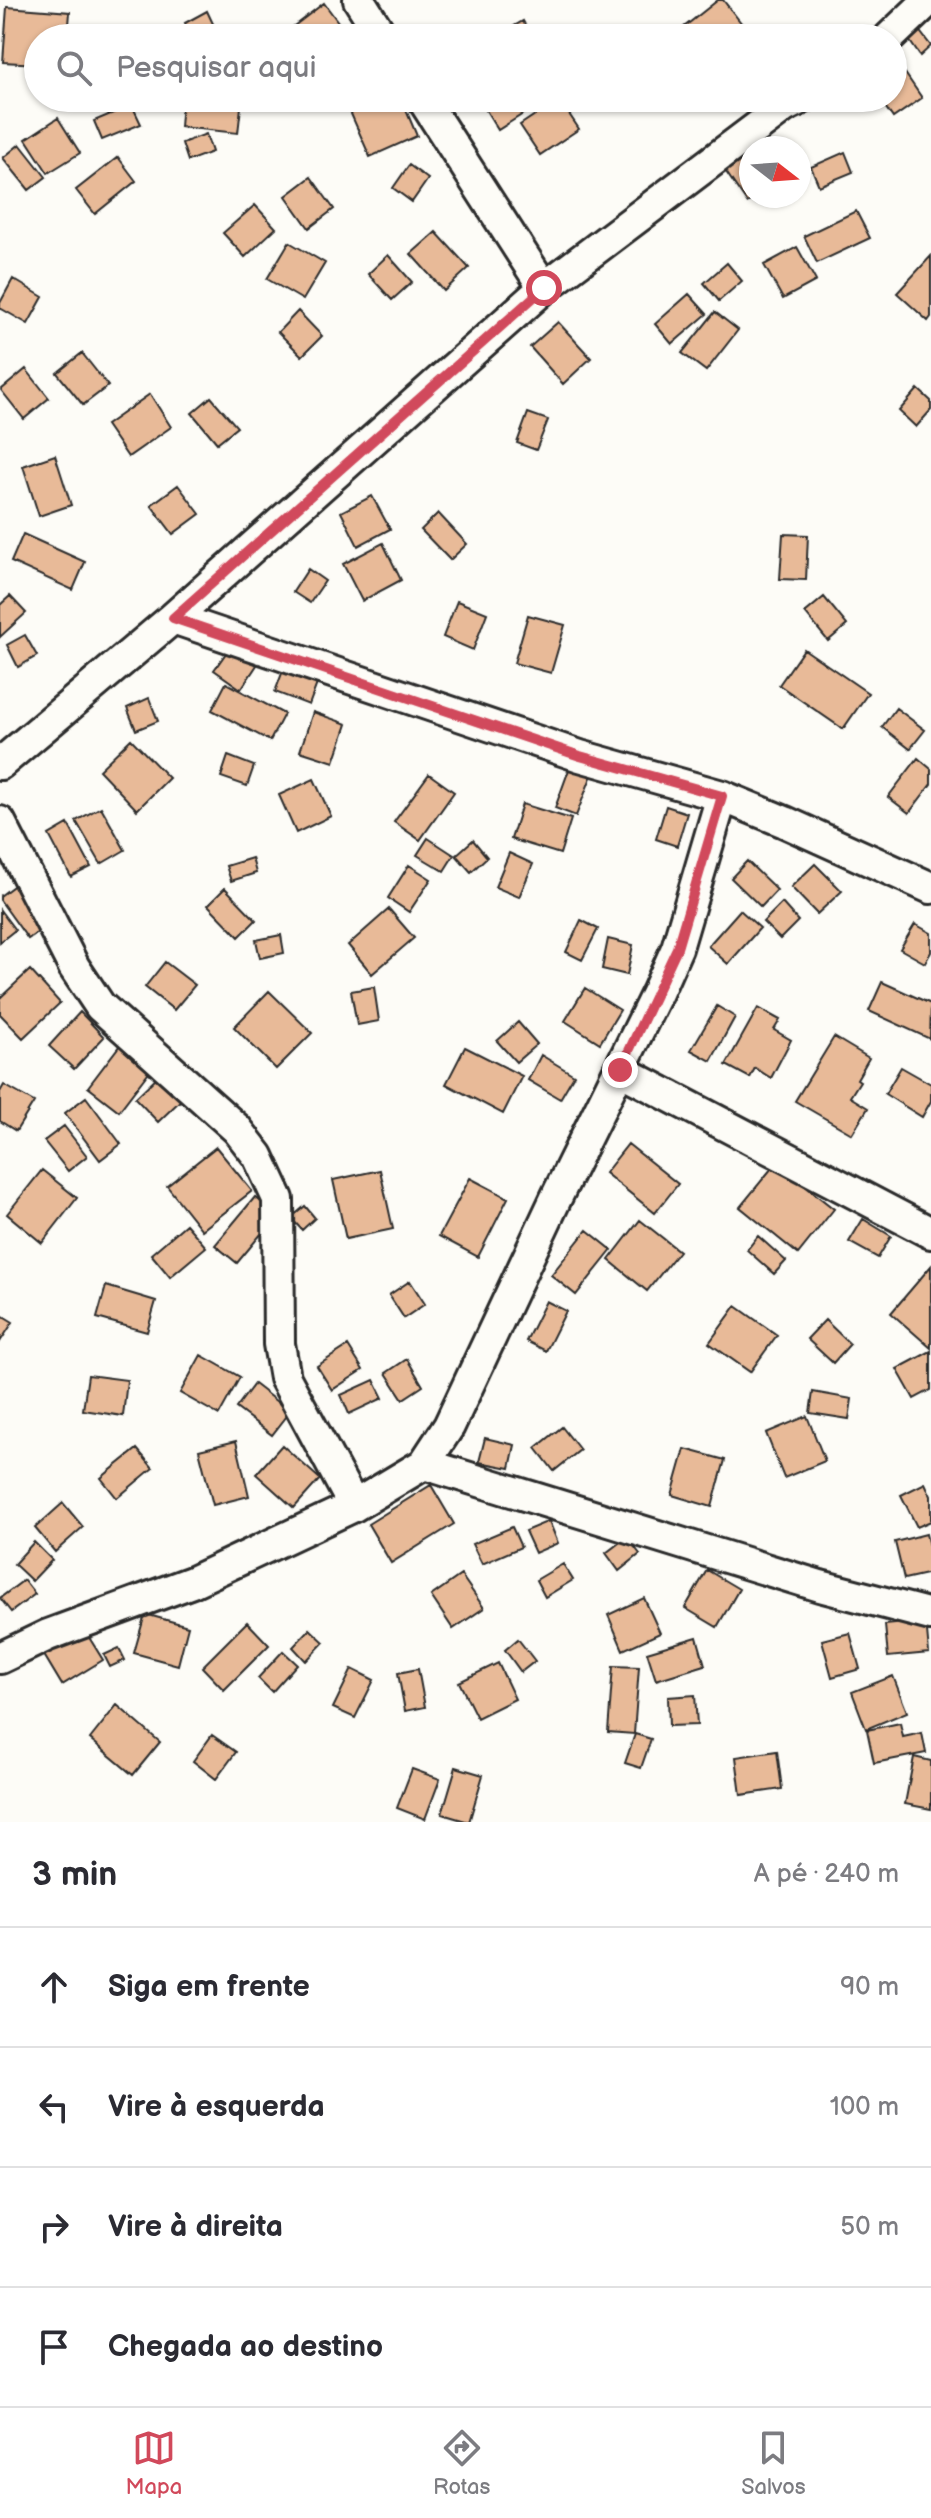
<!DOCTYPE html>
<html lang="pt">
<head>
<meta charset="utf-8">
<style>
	:root { --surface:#fff; --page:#f7f7f7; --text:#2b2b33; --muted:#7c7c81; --line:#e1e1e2; --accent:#d1495b }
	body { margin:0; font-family:"Balsamiq Sans",sans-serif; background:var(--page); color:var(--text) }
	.compass { position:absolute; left:739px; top:136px; width:72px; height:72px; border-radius:50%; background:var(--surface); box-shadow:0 2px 6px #0004; rotate:107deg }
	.stop { position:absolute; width:24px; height:24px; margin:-18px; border:6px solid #d1495b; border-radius:50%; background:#fff }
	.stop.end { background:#d1495b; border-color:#fff; box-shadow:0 2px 8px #0008 }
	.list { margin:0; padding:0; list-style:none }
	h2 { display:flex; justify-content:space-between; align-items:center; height:104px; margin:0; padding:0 32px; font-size:34px }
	h2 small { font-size:26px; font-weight:400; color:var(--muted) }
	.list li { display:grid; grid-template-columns:52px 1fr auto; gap:24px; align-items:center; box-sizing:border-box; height:120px; padding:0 32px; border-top:2px solid var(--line) }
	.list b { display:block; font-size:30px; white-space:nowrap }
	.list em { font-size:26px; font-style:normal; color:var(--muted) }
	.icon { flex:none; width:44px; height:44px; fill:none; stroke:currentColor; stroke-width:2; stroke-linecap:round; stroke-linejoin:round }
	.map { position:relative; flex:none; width:931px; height:1822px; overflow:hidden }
	.search { position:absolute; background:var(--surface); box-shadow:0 2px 6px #0004; left:24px; right:24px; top:24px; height:88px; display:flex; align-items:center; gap:20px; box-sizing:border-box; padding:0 28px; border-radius:44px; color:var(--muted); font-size:30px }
	.sheet { height:584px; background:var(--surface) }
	nav { display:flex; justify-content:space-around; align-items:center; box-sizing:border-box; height:112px; border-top:2px solid var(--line); background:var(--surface); font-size:22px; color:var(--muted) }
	nav a { display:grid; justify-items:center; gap:4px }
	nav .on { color:var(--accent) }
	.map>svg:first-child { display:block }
	.building { fill:#e8ba98; stroke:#2b2b2b; stroke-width:2 }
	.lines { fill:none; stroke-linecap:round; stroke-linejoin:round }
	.street-casing { stroke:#2b2b2b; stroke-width:36 }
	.street { stroke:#fdfcf7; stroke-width:30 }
	.route { stroke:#d1495b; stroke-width:10 }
</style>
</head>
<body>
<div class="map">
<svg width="931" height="1822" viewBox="0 0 931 1822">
	<rect width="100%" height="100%" fill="#fdfcf7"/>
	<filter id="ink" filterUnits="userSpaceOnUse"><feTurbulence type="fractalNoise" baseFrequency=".0125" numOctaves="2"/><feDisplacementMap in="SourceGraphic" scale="16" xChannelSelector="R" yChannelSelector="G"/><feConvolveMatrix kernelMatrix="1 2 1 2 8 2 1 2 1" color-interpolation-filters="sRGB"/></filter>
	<g filter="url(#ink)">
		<path class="building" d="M718 0H723L746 29 734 38H676L674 35Z
			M324 3 350 38H303L294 26Z
			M7 7 70 12 68 38H38V64L3 62Z
			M207 11 216 30 201 38H194L185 23Z
			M523 21 532 38H505L502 33Z
			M918 29 931 46 920 56 907 37Z
			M896 60 922 98 893 118 879 98H893V62Z
			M344 98H401L417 136 370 157Z
			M487 98H548L498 130 481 102Z
			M559 99 579 129 540 155 520 125Z
			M182 101 241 107 238 133 180 127Z
			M132 105 141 124 102 140 94 121Z
			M58 118 80 153 48 173 26 139Z
			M206 134 212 152 188 161 182 143Z
			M20 144 46 177 29 190 3 158Z
			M746 150 751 158V196H758L747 203 722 166Z
			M845 152 853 172 819 186 811 167Z
			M118 157 136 181 95 214 76 190Z
			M409 165 428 179 412 202 393 188Z
			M311 177 334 209 309 228 286 196Z
			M255 205 276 228 245 257 223 233Z
			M856 211 870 238 817 263 804 236Z
			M436 232 469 268 444 291 411 254Z
			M289 242 325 263 303 300 267 279Z
			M797 247 816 281 783 299 764 265Z
			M388 255 412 282 392 300 368 274Z
			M931 256V317L928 321 897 293Z
			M727 263 742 281 719 301 704 283Z
			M13 279 43 297 28 324 0 308V303Z
			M689 294 707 314 672 344 655 324Z
			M298 311 322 336 302 356 278 332Z
			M715 312 738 330 706 371 682 353Z
			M558 322 591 358 563 384 530 347Z
			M82 353 108 386 83 405 57 373Z
			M26 369 49 398 24 419 1 390Z
			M918 389 931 401V410L916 427 899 411Z
			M150 394 171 427 128 457 106 425Z
			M211 397 237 427 217 443 192 413Z
			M528 413 548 420 536 450 517 443Z
			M55 455 71 505 39 516 23 466Z
			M178 485 200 514 173 534 151 505Z
			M372 496 390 529 358 546 341 512Z
			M438 513 467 544 450 560 421 530Z
			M23 534 85 562 73 590 11 562Z
			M783 534 808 535 806 580 780 579Z
			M383 543 401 580 362 601 343 564Z
			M308 569 325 581 310 603 293 592Z
			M10 596 26 613 0 637V605Z
			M824 597 847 625 828 641 805 613Z
			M457 601 487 613 473 650 443 637Z
			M528 615 565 625 551 673 514 663Z
			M25 635 37 656 18 667 7 645Z
			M231 646 257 665 241 689 214 670Z
			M804 649 868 693 843 729 779 685Z
			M287 660 321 673 309 705 275 692Z
			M226 683 284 714 270 741 212 710Z
			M149 698 158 721 136 730 127 708Z
			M896 708 925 730 910 749 882 727Z
			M313 712 347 724 334 762 300 751Z
			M131 739 169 778 137 810 99 770Z
			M228 756 254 766 247 786 221 777Z
			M918 758 931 769V784L909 813 888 797Z
			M571 764 593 772 576 816 555 808Z
			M429 774 454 792 420 840 394 822Z
			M314 779 331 816 296 833 279 795Z
			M522 804 571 819 560 854 511 839Z
			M666 806 687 813 677 846 656 839Z
			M101 807 125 850 101 864 76 821Z
			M68 824 91 867 71 877 49 835Z
			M428 838 454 855 444 871 417 855Z
			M473 840 487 857 471 872 456 855Z
			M509 853 533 864 519 897 495 887Z
			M252 858 256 873 231 881 226 866Z
			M747 861 777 890 761 907 731 878Z
			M815 864 842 891 817 914 791 887Z
			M409 865 431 879 409 912 388 898Z
			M20 881 50 924 28 939 0 900V896Z
			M225 888 256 920 239 937 208 905Z
			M782 903 798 921 780 939 763 922Z
			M389 909 414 938 372 974 348 945Z
			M0 910 15 930 0 942Z
			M740 910 760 928 728 964 708 946Z
			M581 920 598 929 582 960 566 952Z
			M915 924 931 933V952L925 963 900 949Z
			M281 935 284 953 260 958 256 940Z
			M608 939 633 945 627 975 602 969Z
			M165 962 195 985 174 1010 145 987Z
			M30 970 60 1003 23 1038 0 1014V998Z
			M882 982 931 1004 930 1039 869 1011Z
			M374 987 379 1021 357 1025 351 991Z
			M585 988 620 1010 600 1043 565 1021Z
			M269 991 312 1033 276 1069 234 1027Z
			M717 1006 735 1017 711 1061 691 1050Z
			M758 1008 780 1020 774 1030 791 1040 771 1078 755 1068 750 1078 726 1065Z
			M80 1012 104 1037 74 1069 49 1046Z
			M518 1022 537 1044 516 1062 497 1041Z
			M834 1037 869 1058 857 1079 860 1081 850 1097 868 1108 852 1134 795 1101Z
			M123 1041 154 1065 119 1111 88 1087Z
			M465 1047 522 1076 503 1114 446 1084Z
			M541 1055 574 1075 560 1099 528 1080Z
			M901 1067 931 1084V1101L922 1117 885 1094Z
			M160 1074 183 1098 158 1122 135 1098Z
			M4 1085 34 1102 16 1131 0 1121V1092Z
			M86 1097 121 1144 100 1160 65 1113Z
			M64 1126 87 1156 68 1171 44 1141Z
			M628 1144 678 1184 655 1213 605 1173Z
			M216 1147 252 1191 202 1230 167 1186Z
			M776 1163 834 1209 798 1254 740 1207Z
			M42 1170 77 1198 42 1243 7 1214Z
			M380 1170 393 1229 346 1239 333 1180Z
			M470 1178 508 1198 478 1257 439 1236Z
			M255 1197 277 1215 237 1263 215 1245Z
			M305 1206 315 1218 302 1230 291 1218Z
			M863 1219 891 1236 878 1258 849 1242Z
			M640 1220 679 1251 647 1291 609 1260Z
			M186 1224 206 1247 170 1277 151 1254Z
			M587 1230 612 1250 576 1295 551 1275Z
			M758 1236 786 1261 774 1274 747 1250Z
			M931 1266V1348L891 1313Z
			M410 1281 425 1304 404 1318 389 1295Z
			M106 1286 156 1301 147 1332 97 1318Z
			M546 1301 566 1311 546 1351 526 1341Z
			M736 1306 777 1335 750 1372 709 1343Z
			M0 1314 13 1322 0 1342Z
			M825 1320 850 1344 833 1363 807 1339Z
			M348 1346 363 1370 332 1390 317 1366Z
			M931 1351V1390L914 1399 897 1369Z
			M201 1355 240 1377 219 1415 180 1393Z
			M407 1359 423 1386 403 1399 386 1373Z
			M88 1375 127 1380 123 1416 83 1410Z
			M374 1380 383 1398 349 1414 341 1395Z
			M254 1384 290 1412 272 1435 236 1408Z
			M813 1392 852 1399 849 1419 810 1413Z
			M807 1416 825 1461 784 1478 766 1433Z
			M562 1427 580 1450 554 1471 536 1448Z
			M485 1438 515 1445 510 1468 479 1462Z
			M236 1441 249 1496 213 1505 199 1450Z
			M282 1445 320 1479 294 1508 256 1474Z
			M137 1449 153 1468 117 1498 101 1478Z
			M685 1449 725 1460 712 1507 672 1495Z
			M925 1483 931 1496V1521L917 1527 901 1495Z
			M431 1485 454 1524 391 1563 368 1524Z
			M63 1503 83 1527 55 1552 35 1528Z
			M549 1521 558 1543 535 1553 525 1531Z
			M512 1527 521 1547 482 1564 472 1544Z
			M926 1534 931 1554V1573L904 1579 895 1542Z
			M627 1537 640 1554 619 1571 606 1553Z
			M34 1542 52 1560 32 1581 14 1564Z
			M563 1564 573 1580 545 1597 536 1580Z
			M707 1570 739 1589 717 1627 685 1608Z
			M461 1575 484 1608 453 1629 431 1596Z
			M24 1580 35 1594 11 1612 0 1598Z
			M644 1598 660 1633 623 1650 608 1615Z
			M145 1614 188 1626 178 1665 134 1653Z
			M926 1621 929 1653 888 1657 885 1625Z
			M247 1622 269 1645 224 1690 202 1667Z
			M82 1626 103 1660 62 1685 41 1650Z
			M310 1629 324 1642 306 1661 293 1647Z
			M850 1633 860 1669 832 1677 822 1640Z
			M697 1637 705 1665 656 1680 647 1652Z
			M518 1639 535 1661 521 1672 505 1650Z
			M119 1648 125 1660 110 1667 104 1655Z
			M283 1651 297 1664 272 1692 258 1678Z
			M498 1663 515 1699 477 1718 459 1682Z
			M613 1666 639 1667 634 1734 608 1732Z
			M352 1669 374 1680 355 1718 333 1708Z
			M418 1669 425 1707 405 1711 398 1673Z
			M893 1676 907 1712 866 1729 852 1692Z
			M695 1695 697 1725 669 1726 668 1697Z
			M117 1705 160 1742 133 1775 90 1739Z
			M900 1723 903 1737 922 1733 926 1753 874 1763 867 1730Z
			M635 1734 651 1739 641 1768 625 1763Z
			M212 1735 236 1752 216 1779 193 1761Z
			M777 1751 782 1789 741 1795 736 1757Z
			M914 1757 931 1761V1809L905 1804Z
			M456 1767 483 1775 469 1822 442 1814Z
			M412 1769 440 1779 425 1819 397 1808Z"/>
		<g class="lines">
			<defs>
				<path id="street" d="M359 0 383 38
					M889 38 929 0
					M422 98 544 288
					M173 618 580 756 722 796 785 822 931 888
					M0 764 173 618 544 288 784 107 802 98
					M0 822 74 967 100 1006 237 1129 258 1156 278 1199 279 1344 285 1378 354 1506
					M620 1070 931 1233
					M424 1464 820 1586 931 1615
					M0 1658 48 1635 192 1582 354 1506 424 1464 449 1426 557 1196 657 993 677 948 722 796"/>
			</defs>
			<use href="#street" class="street-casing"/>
			<use href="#street" class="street"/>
		</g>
	</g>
	<g class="lines" filter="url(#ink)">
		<path class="route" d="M544 288 173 618 580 756 722 796 677 948 620 1070"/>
	</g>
</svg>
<svg class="compass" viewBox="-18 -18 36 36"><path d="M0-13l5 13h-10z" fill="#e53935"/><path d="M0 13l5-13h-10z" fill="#7c7c81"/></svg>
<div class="stop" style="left:544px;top:288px"></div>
<div class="stop end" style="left:620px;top:1070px"></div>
<div class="search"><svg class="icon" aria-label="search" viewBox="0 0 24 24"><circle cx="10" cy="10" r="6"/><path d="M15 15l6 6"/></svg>Pesquisar aqui</div>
</div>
<section class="sheet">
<h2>3 min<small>A pé · 240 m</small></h2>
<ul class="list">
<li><svg class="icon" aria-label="ahead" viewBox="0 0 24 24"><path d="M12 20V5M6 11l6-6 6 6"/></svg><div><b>Siga em frente</b></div><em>90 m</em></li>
<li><svg class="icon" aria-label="left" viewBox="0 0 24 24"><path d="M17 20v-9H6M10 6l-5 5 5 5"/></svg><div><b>Vire à esquerda</b></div><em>100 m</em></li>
<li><svg class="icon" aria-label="right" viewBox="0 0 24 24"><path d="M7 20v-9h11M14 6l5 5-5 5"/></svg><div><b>Vire à direita</b></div><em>50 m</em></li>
<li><svg class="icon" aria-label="arrive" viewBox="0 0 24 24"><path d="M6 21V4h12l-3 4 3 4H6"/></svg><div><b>Chegada ao destino</b></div></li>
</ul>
</section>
<nav>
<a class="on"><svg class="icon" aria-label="map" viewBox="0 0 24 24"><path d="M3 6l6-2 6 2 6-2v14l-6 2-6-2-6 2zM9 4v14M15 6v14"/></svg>Mapa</a>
<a><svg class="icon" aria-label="directions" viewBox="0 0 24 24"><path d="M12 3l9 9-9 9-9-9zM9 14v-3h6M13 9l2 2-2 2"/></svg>Rotas</a>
<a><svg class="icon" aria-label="saved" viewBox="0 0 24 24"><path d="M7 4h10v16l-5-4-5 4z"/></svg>Salvos</a>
</nav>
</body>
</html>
